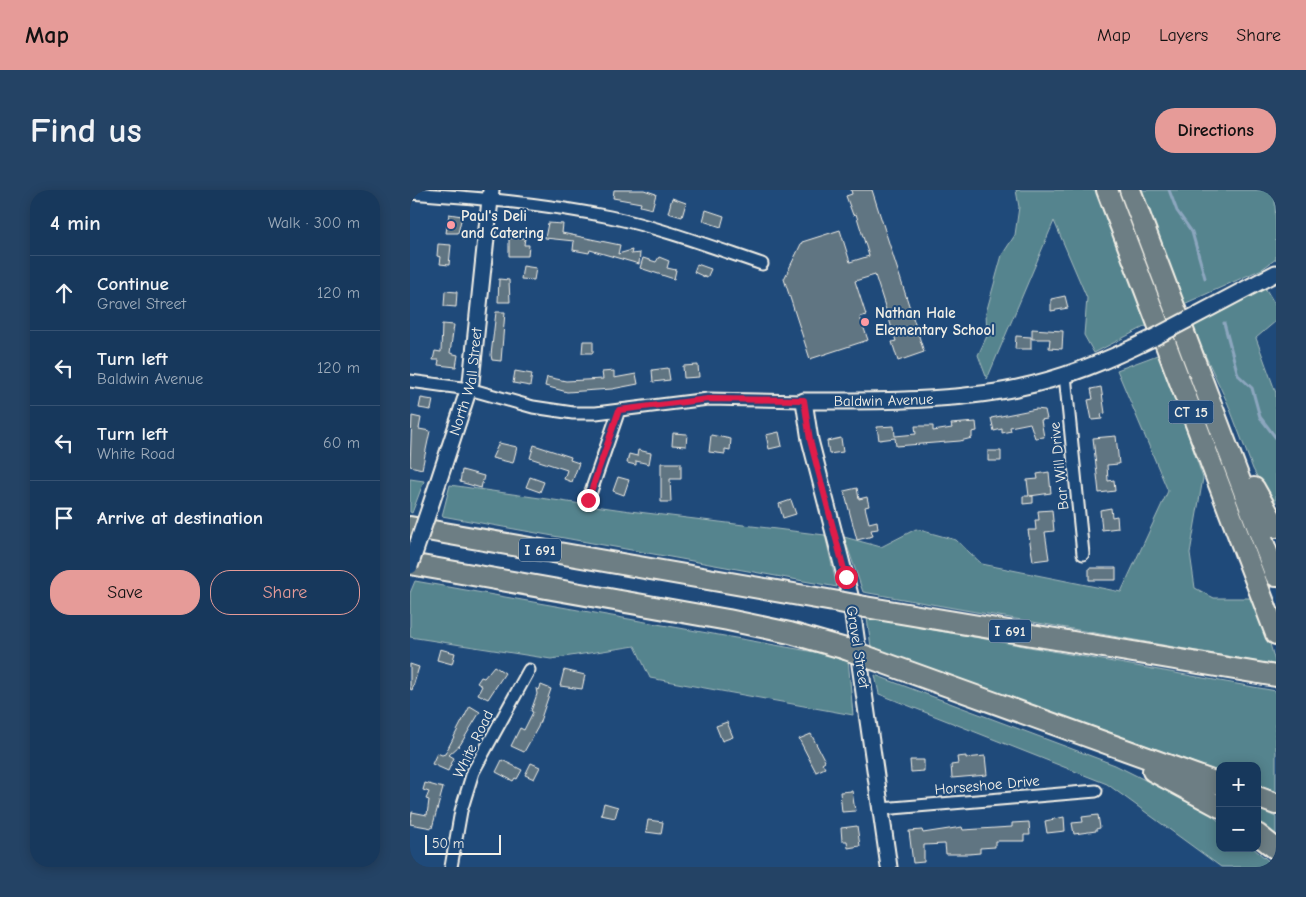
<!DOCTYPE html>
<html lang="en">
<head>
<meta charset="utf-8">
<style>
	:root { --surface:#17385c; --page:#244365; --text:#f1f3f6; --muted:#9eacbb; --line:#365272; --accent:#e69b98 }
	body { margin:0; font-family:"Comic Neue",sans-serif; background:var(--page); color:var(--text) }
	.controls { position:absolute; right:15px; bottom:15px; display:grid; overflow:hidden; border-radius:10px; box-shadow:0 2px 12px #0003 }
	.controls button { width:45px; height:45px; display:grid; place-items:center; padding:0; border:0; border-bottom:1px solid var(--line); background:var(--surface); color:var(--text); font:25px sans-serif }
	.scale { position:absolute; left:15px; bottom:12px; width:76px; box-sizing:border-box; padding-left:5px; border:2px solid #f4f1e8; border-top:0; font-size:14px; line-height:18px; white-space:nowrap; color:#f4f1e8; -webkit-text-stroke:4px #1f4a7a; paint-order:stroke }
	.stop { position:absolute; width:15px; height:15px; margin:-11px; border:4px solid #e11d48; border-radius:50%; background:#fff }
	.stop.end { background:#e11d48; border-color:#fff; box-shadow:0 1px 5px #0008 }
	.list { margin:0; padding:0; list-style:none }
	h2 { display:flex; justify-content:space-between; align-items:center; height:65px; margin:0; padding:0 20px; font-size:21px }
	h2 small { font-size:16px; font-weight:400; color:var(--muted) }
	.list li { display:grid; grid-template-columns:32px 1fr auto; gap:15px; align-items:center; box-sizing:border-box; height:75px; padding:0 20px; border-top:1px solid var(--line) }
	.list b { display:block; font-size:19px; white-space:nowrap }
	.list p { margin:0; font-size:16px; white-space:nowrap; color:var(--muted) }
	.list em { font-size:16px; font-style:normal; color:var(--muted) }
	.actions { display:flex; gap:10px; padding:15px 20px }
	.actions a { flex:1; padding:11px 0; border:1px solid var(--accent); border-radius:20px; text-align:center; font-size:18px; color:var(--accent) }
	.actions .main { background:var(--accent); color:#111 }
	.icon { flex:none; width:28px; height:28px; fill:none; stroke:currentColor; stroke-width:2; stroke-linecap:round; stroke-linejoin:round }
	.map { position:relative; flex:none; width:866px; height:677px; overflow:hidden; border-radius:20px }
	header { display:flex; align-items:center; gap:30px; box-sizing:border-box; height:70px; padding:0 25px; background:var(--accent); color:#111 }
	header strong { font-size:24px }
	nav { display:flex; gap:28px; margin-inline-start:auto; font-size:18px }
	.intro { display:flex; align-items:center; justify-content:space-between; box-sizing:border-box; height:120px; padding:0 30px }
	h1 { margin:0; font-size:35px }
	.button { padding:12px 22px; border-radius:20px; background:var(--accent); color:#111; font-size:18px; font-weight:700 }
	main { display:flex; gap:30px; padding:0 30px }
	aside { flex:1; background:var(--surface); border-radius:20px; box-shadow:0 2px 12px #0003 }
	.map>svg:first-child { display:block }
	.green { fill:#55848e; stroke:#a4babb }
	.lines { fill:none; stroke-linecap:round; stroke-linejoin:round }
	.stream { stroke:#8ca6be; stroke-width:3 }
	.building { fill:#617482; stroke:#f4f1e8 }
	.street-casing { stroke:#f4f1e8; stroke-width:15 }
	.secondary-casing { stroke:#f4f1e8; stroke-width:19 }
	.highway-casing { stroke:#f4f1e8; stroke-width:24 }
	.street { stroke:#1f4a7a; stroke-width:11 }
	.secondary { stroke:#1f4a7a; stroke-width:15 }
	.highway { stroke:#6d7e84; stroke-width:20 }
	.secondary-bridge-casing { stroke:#f4f1e8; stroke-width:19; stroke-linecap:butt }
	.highway-bridge-casing { stroke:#f4f1e8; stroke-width:24; stroke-linecap:butt }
	.secondary-bridge { stroke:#1f4a7a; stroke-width:15 }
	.highway-bridge { stroke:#6d7e84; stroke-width:20 }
	.route { stroke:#e11d48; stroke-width:6 }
	.poi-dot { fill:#ff9aa2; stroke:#1f4a7a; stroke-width:2 }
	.labels { text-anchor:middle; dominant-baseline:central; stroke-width:4; stroke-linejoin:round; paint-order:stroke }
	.shield { fill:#1f4a7a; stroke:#b4bfc7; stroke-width:1 }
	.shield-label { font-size:14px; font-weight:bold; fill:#f4f1e8 }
	.poi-label { font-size:15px; font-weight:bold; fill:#f4f1e8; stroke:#1f4a7a; text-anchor:start }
	.street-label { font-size:15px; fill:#f4f1e8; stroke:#1f4a7a }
</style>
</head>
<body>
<header>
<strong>Map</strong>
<nav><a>Map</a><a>Layers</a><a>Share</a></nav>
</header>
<div class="intro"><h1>Find us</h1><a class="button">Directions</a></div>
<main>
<aside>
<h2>4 min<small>Walk · 300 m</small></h2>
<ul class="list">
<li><svg class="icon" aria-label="ahead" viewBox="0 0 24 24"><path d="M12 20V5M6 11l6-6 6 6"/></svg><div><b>Continue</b><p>Gravel Street</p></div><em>120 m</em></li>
<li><svg class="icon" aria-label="left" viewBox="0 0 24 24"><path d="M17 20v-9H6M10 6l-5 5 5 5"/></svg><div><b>Turn left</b><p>Baldwin Avenue</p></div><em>120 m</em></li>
<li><svg class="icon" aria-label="left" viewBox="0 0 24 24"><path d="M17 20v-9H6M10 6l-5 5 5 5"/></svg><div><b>Turn left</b><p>White Road</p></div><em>60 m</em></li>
<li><svg class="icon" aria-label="arrive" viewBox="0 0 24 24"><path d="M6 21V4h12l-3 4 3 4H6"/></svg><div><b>Arrive at destination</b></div></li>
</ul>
<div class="actions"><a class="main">Save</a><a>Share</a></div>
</aside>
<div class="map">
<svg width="866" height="677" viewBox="0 0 866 677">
	<rect width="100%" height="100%" fill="#1f4a7a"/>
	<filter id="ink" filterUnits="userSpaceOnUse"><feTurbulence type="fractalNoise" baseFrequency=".02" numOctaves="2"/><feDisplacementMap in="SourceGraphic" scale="10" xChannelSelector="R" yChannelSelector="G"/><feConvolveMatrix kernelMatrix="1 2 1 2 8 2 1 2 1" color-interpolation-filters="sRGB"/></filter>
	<g filter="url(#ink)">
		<path class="green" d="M606 0H687L738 135 684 163 674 145 677 108 644 31 577 189 568 165 577 146 576 123 592 65 605 45 609 17Z
			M731 0H865L866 69 852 79 774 114Z
			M854 96 866 116V131L846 148 866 203V322L843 279 818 214 782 137Z
			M750 164 793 288 780 363 785 398 804 408H847L866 475 453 402 434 347 471 357 506 339 546 350 572 374 711 402 758 301 707 180Z
			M0 289 14 291 2 323 0 322Z
			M40 295 220 321 415 345 427 397 32 326Z
			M5 391 438 468 443 525 240 488 225 456 141 469 0 447V403Z
			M457 428 866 501V602L847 595V576H810V582L461 457Z
			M465 485 705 575 795 620 810 632V658H843L866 677H811L697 594 469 504Z
			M847 619 866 627V652L847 636Z"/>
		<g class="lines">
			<path class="stream" d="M759 0 767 21 782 42 795 88
				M814 133 828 185 842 198 850 227 866 248"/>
		</g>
		<path class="building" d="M204 0H234L246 4 242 19 230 16 231 13 203 8Z
			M441 0H462L514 162 488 171 482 152 486 151 465 85 445 91 456 125 450 127 458 150 400 169 374 89 392 52 430 40 440 72 459 66 446 24 443 25 436 6 442 4Z
			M262 8 276 13 272 27 258 23Z
			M296 20 314 26 311 37 293 31Z
			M39 24 52 26 48 43H36Z
			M138 33 153 34 152 43 210 55 208 64 222 60 221 64 230 63 229 74 180 60 179 63 163 60 164 51 135 48Z
			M99 48H115L114 55H119L118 66H99Z
			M28 54 41 55 39 75 30 74 31 67 27 66Z
			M249 67 259 71 257 78 266 80 264 89 230 78 233 68 246 72Z
			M287 74 301 79 297 88 284 82Z
			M113 76 126 78 124 90 111 89Z
			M89 89 99 90 100 112H88Z
			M35 101 47 102 46 117 34 116Z
			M655 106 658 118 641 121V109Z
			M86 122H95L91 171 82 170 81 165Z
			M32 134 44 135 40 163 48 165 46 177 28 175 29 170H23L25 161 31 162Z
			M622 139 653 141 652 159 639 158 640 149H622Z
			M606 146 621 147V159H605Z
			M173 151H183V163H172Z
			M288 175 289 187 274 188 273 176Z
			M258 178 260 190 243 192 242 180Z
			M105 181 122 184 120 196 103 193Z
			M204 181V188L226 184 228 194 202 199 157 202 135 196 137 187 156 191 193 189 192 182Z
			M691 197 695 223 691 224 692 229 682 230 678 210 683 209 681 199Z
			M11 208 23 210 21 220 9 218Z
			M626 219 635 220 637 229 631 230 634 247 625 248 620 233 600 237 601 241 592 243V239L584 241 581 228Z
			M2 226 11 228 9 239 20 241 12 279 0 276Z
			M566 232 567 241 562 242V248L550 251 486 256 485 248 469 250 467 237 484 236 485 246 506 244 505 236H523V241L542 238 541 234Z
			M369 242 372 256 359 259 356 245Z
			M263 243 277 244 276 256 262 255Z
			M301 245 321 249 320 260 315 259V264L299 262Z
			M706 246 709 274 697 275 698 291 704 290 705 301 689 303 683 248Z
			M431 248 433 262 419 264 417 251Z
			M89 253 107 257 103 273 82 268Z
			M124 255 161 267 160 270 169 273 162 292 154 289 157 280 120 268Z
			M228 260 241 263 239 274 226 271V275L217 273 219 264 227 266Z
			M578 261H591V271H578Z
			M251 273H271V289H260L261 312H251Z
			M52 280 74 286 71 298 50 292Z
			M639 282 641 303 620 306H623V313L613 314V306H619L617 290 628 289 627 284Z
			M120 287 134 292 130 302 116 297Z
			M208 287 219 290 214 305 203 301Z
			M447 298 449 309 457 307 459 316 455 317 459 333 467 331 468 339 461 340 463 346 447 350 434 301Z
			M381 310 386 324 373 328 369 314Z
			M701 318 702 327 707 326 708 338 692 340 690 320Z
			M642 320 644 341 635 342 639 369 623 371 618 340H626L625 330H629L628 321Z
			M679 378H706V390H679Z
			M30 459 45 463 42 474 27 470Z
			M0 474 9 477 2 500 0 499Z
			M84 476 95 483 78 509 68 504 72 496 67 493 71 487 74 488Z
			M154 480 175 485 172 499 150 496Z
			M131 495 141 499 128 537 114 562 101 556 110 538 114 540 123 522 121 521 127 504 126 498 129 500Z
			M60 516 70 522 50 555 39 565 44 568 38 581 22 574 27 563 32 565 35 564Z
			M317 532 323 547 312 551 306 536Z
			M401 544 415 571 412 573 415 578 406 582 389 549Z
			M556 566V568L575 566 577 585 542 588 541 575 548 574 547 567Z
			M92 570 112 580 107 589 105 588 103 591 86 582Z
			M500 570H514V581L501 582Z
			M121 573 130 577 124 589 115 585Z
			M15 593 33 598 22 638 0 634 2 622 17 625 19 610 16 609 19 602 13 600Z
			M442 601 445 621 432 622 430 602Z
			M194 613 208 617 205 628 191 625Z
			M688 625 690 638 686 639V641L664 644 662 633 673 632 672 627Z
			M654 627 655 641 637 643 635 631Z
			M238 630 253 632 251 644 236 642Z
			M619 632 620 645H614V651H585V657L570 658V663L559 664H536L535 654 514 655V672L503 673 499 641 512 640 513 643 552 637 553 640 602 637V633Z
			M447 636 450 656 438 658 437 651H432L431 638Z"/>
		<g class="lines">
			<defs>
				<path id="street" d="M0 3C67 8 133 13 200 27 251 38 302 57 352 74
					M655 185 673 364
					M0 191 59 199 123 217 163 223H186L298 209 394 211
					M178 310 209 220
					M471 619 686 601
					M41 677 51 621 63 582 119 480"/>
				<g id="secondary">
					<path d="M779 129 866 83"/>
					<path id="s1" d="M20 317 61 192 81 0"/>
					<path id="s2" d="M479 677 440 405 400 250 394 211C461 211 541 212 607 198 656 188 699 170 743 148"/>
				</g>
				<path id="highway" d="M697 0 866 444
					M720 0 866 386
					M844 298 866 337
					M0 337 429 412
					M0 374 318 430 380 443 436 459
					M455 417 866 486
					M463 469 810 594
					M743 581 810 617
					M847 607 866 614
					M847 644 866 659"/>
			</defs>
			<use href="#street" class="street-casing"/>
			<use href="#secondary" class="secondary-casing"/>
			<use href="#highway" class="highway-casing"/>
			<use href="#street" class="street"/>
			<use href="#secondary" class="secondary"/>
			<use href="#highway" class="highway"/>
			<defs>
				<path id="secondary-bridge" d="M743 148 779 129
					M0 376 20 317"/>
				<path id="highway-bridge" d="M429 412 455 417
					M436 459 463 469"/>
			</defs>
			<use href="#secondary-bridge" class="secondary-bridge-casing"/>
			<use href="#highway-bridge" class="highway-bridge-casing"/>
			<use href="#secondary-bridge" class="secondary-bridge"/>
			<use href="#highway-bridge" class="highway-bridge"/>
		</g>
	</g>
	<g class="lines" filter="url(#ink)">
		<path class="route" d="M178 310 209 220 298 209 394 210 400 250 436 387"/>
	</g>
	<g class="poi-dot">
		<circle cx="41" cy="35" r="5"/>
		<circle cx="455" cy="132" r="5"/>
	</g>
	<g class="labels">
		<g class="shield">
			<rect x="758.5" y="210.5" width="45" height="23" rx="4"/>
			<rect x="109" y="348.5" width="42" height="23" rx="4"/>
			<rect x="579" y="429.5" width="42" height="23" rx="4"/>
		</g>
		<g class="shield-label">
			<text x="781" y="222">CT 15</text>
			<text x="130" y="360">I 691</text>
			<text x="600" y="441">I 691</text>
		</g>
		<g class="poi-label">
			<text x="51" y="26">Paul's Deli<tspan x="51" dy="17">and Catering</tspan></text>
			<text x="465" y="123">Nathan Hale<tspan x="465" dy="17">Elementary School</tspan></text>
		</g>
		<g class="street-label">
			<text stroke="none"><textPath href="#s1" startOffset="131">North Wall Street</textPath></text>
			<text stroke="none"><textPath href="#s2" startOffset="554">Baldwin Avenue</textPath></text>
			<text transform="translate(649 276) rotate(-96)">Bar Will Drive</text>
			<text transform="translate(448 457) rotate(81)">Gravel Street</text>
			<text transform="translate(63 554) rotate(-64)">White Road</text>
			<text transform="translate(577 595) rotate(-5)">Horseshoe Drive</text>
		</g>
	</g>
</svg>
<div class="controls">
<button>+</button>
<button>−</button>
</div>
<div class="scale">50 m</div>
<div class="stop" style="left:436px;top:387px"></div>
<div class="stop end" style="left:178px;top:310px"></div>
</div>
</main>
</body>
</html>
